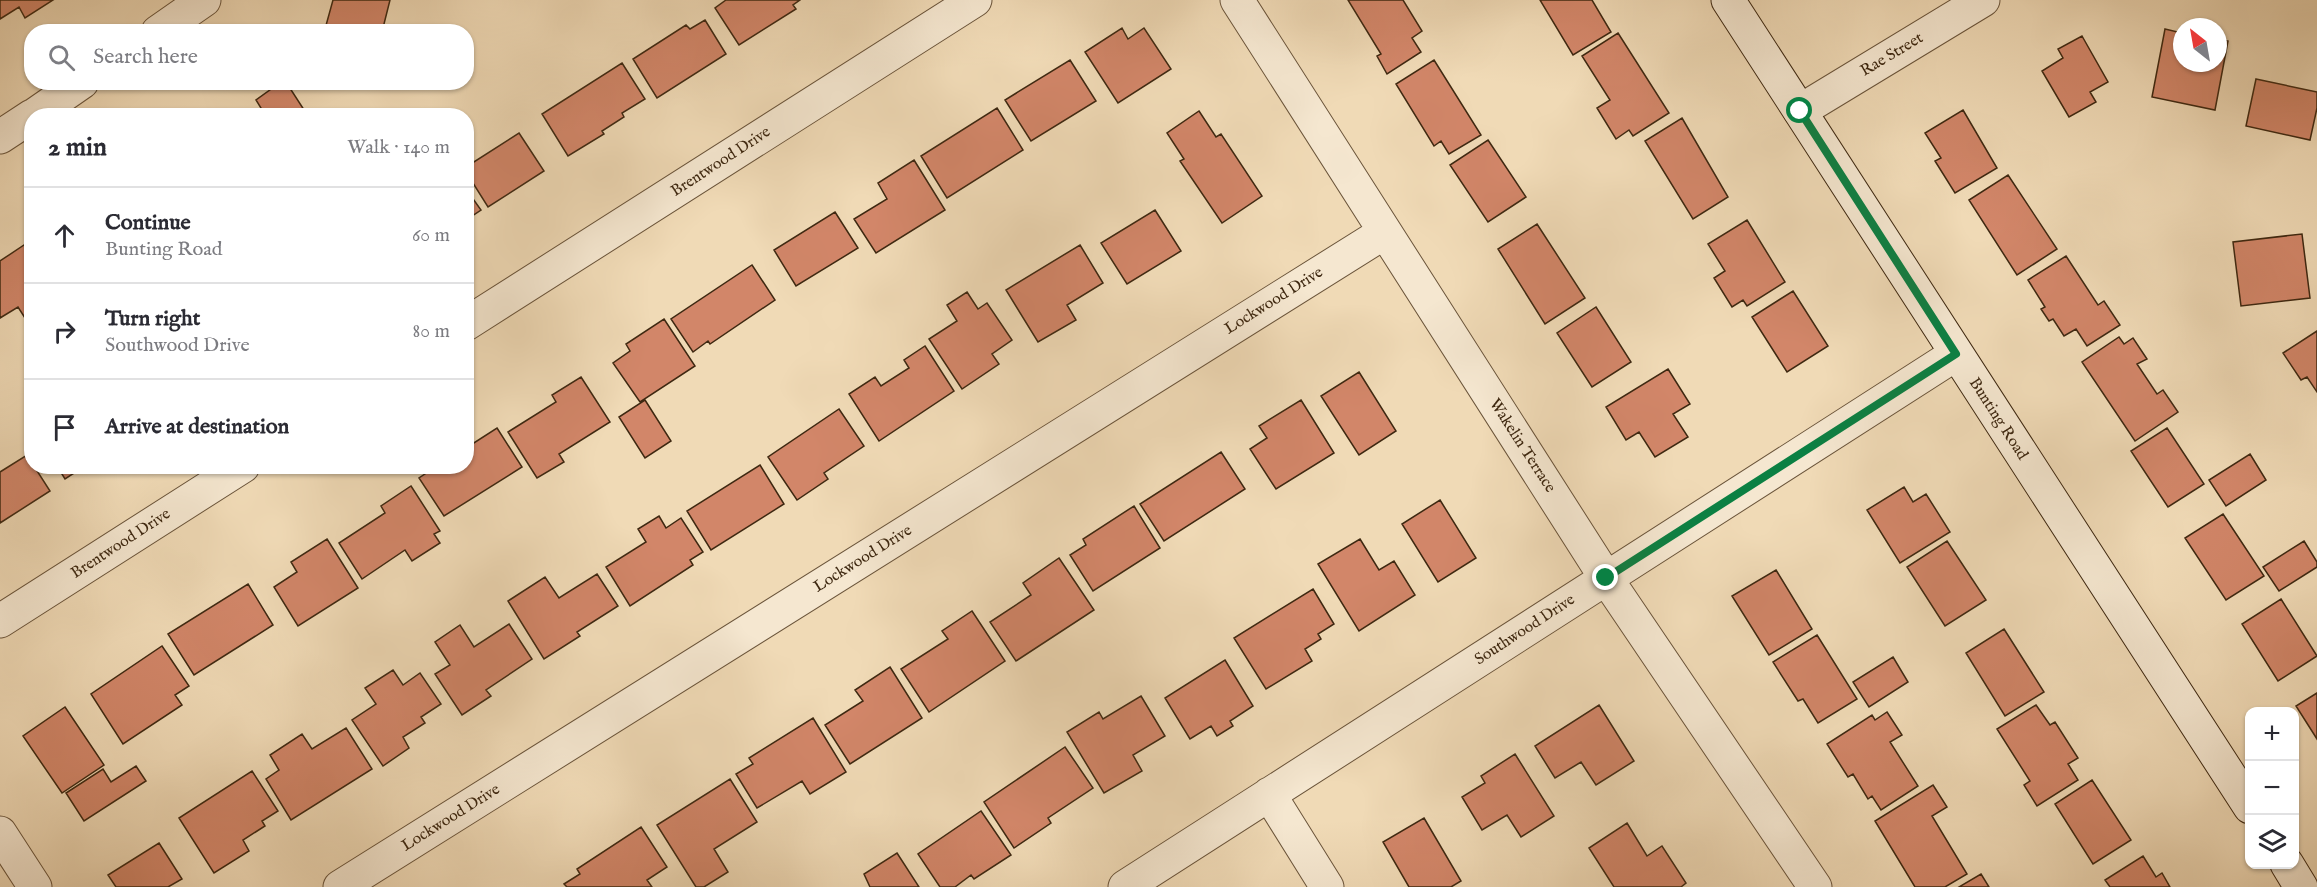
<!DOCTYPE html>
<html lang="en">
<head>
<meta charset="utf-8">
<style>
	:root { --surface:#fff; --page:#f2f2f3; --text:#2b2b33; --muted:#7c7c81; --line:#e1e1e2 }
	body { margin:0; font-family:"IM FELL English",serif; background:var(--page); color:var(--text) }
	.controls { position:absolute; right:18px; bottom:18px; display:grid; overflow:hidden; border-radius:12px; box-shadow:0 2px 4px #0004 }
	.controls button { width:54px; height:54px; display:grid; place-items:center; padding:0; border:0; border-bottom:2px solid var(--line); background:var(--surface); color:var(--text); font:30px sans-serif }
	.compass { position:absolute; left:2173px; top:18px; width:54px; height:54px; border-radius:50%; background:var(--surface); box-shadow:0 2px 4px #0004; rotate:329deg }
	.stop { position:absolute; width:18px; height:18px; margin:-14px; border:4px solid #0b8043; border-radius:50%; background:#fff }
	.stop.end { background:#0b8043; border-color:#fff; box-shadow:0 2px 6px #0008 }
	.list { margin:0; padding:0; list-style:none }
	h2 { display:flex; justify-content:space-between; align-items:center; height:78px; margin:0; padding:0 24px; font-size:26px }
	h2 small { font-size:20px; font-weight:400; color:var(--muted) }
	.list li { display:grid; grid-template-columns:39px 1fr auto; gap:18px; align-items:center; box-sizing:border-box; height:96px; padding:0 24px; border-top:2px solid var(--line) }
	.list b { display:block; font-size:22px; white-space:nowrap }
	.list p { margin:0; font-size:20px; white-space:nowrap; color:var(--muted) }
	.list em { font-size:20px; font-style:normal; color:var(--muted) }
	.icon { flex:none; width:33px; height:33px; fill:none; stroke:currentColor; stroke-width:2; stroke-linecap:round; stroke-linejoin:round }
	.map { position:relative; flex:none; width:2317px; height:887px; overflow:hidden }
	.search { position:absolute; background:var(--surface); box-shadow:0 2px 4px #0004; left:24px; top:24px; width:450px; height:66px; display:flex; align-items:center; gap:15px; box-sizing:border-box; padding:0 21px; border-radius:24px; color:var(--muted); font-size:22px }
	.panel { position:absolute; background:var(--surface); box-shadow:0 2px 4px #0004; left:24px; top:108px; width:450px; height:366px; border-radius:24px }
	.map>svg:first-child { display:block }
	.building { fill:#d28669; stroke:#3e2811; stroke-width:1.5 }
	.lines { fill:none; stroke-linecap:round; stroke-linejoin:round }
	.street-casing { stroke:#6a543a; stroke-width:35 }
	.secondary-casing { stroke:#3e2811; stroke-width:35 }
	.street { stroke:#f5e7d0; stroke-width:33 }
	.secondary { stroke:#f5e7d0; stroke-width:33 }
	.route { stroke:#0b8043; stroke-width:8 }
	.labels { text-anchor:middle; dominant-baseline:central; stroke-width:6; stroke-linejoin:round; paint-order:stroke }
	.street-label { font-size:16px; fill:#3e2811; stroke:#f5e7d0 }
</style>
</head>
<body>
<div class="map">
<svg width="2317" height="887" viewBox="0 0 2317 887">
	<rect width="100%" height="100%" fill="#f0dab6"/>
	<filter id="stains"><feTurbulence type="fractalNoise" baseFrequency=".00333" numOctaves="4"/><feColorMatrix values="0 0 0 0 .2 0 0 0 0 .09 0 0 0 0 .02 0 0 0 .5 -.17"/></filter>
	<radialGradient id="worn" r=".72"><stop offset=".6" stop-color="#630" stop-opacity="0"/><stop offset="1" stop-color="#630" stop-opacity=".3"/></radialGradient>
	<path class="building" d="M0 0H53L25 18 19 7 0 19Z
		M333 0H390L382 32 325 29Z
		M726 0H800L793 5 796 9 739 45 715 8Z
		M1348 0H1403L1422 31 1412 38 1421 52 1387 74 1377 56 1381 54Z
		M1540 0H1592L1611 32 1573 55Z
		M705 20 726 54 657 98 633 59 686 25 690 29Z
		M1122 28 1128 39 1144 28 1171 69 1118 103 1085 52Z
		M2165 29 2182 33V63H2218V39L2228 41 2215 110 2152 97Z
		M1618 33 1669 113 1633 136 1629 130 1616 139 1597 108 1610 100 1582 56Z
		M2082 36 2108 82 2090 92 2096 102 2069 117 2042 71 2063 58 2058 49Z
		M1070 60 1096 101 1031 141 1005 100Z
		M1434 60 1481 135 1449 154 1441 141 1434 146 1396 84Z
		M622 63 645 99 622 113 624 117 602 131 604 134 568 156 542 114Z
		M2256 79 2317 92V108L2310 140 2246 126Z
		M281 82H286L308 116H250L261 108 256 100Z
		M997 108 1023 150 947 198 921 156Z
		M1963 110 1997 168 1955 193 1935 161 1941 158 1925 133Z
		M1199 111 1216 137 1221 134 1262 196 1222 223 1180 161 1184 159 1167 133Z
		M1682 118 1728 197 1693 219 1645 141Z
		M519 133 544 171 488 207 466 172V167Z
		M1488 140 1526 197 1488 222 1450 165Z
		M914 160 945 210 876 253 854 219 887 199 878 183Z
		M2008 175 2057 249 2017 275 1969 200Z
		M466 189 481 210 466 220Z
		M1155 210 1181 251 1127 284 1101 243Z
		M835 212 858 248 796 286 774 250Z
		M1747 220 1785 282 1747 306 1743 300 1732 307 1714 278 1725 271 1708 244Z
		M1537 224 1585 298 1545 324 1498 249Z
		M2302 234 2310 298 2241 306 2233 242Z
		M24 245 32 257V314L25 318 18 307 0 318V261Z
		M1080 245 1103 283 1067 305 1076 320 1038 342 1006 290Z
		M2066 256 2098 305 2104 301 2120 325 2087 346 2076 329 2064 336 2053 319 2049 321 2041 309 2045 307 2028 280Z
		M752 265 775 300 710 344 708 341 693 352 671 319Z
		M1793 291 1828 346 1787 372 1752 317Z
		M967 292 978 309 987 303 1012 340 992 354 999 364 962 389 929 339 957 321 947 305Z
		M1596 307 1631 362 1592 387 1557 333Z
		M664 319 695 366 640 402 613 363 630 351 626 344Z
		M2317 331V392L2307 377 2301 380 2283 353Z
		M2119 337 2124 344 2133 338 2147 359 2137 364 2157 394 2163 390 2178 412 2135 441 2082 362Z
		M925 346 954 391 879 441 849 394 875 377 881 386 909 368 904 360Z
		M1668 369 1690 404 1673 414 1688 437 1655 457 1639 432 1626 440 1606 407Z
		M1359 372 1396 431 1359 455 1321 396Z
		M581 377 610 422 559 454 564 462 537 478 508 432 556 402 552 395Z
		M645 400 671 441 645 458 619 417Z
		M1301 400 1334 453 1276 489 1250 449 1267 438 1259 426Z
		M839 409 864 446 824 473 828 479 797 500 768 457Z
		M497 428 522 467 444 516 419 478 437 466H466V448Z
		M2167 428 2204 484 2168 507 2131 451Z
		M1221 452 1245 489 1164 541 1140 504Z
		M2250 454 2266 480 2226 506 2209 480Z
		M27 455 32 466H34L50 491 0 523V472Z
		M760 465 784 504 711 550 687 511Z
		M57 466H85L65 479Z
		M411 486 440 531 434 534 440 543 412 561 405 550 362 579 339 543 385 513 381 506Z
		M1904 487 1913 502 1926 494 1950 532 1900 563 1867 510Z
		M1440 500 1476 558 1438 582 1402 524Z
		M1134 506 1160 548 1093 591 1070 555 1086 545 1083 539Z
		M2223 514 2264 576 2226 600 2185 538Z
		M659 516 666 528 681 518 703 552 690 560 693 565 630 606 606 567 646 542 638 529Z
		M327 539 358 588 298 626 274 587 297 572 291 562Z
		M1360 539 1379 570 1394 561 1415 595 1359 631 1318 564Z
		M1947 541 1986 600 1945 626 1907 567Z
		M2304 541 2317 562V567L2279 591 2263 567Z
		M1059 558 1094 610 1016 661 990 622 1031 595 1023 583Z
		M1776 570 1812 629 1769 655 1732 596Z
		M597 574 618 606 577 632 580 636 544 659 508 601 545 577 559 598Z
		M248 584 273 625 194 675 168 634Z
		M1313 589 1334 624 1318 634 1321 639 1305 649 1312 661 1266 689 1234 638Z
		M2281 599 2317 656 2278 681 2242 624Z
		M972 611 1005 661 929 712 901 669 948 639 942 631Z
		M509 624 532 659 486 690 491 696 462 715 435 674 450 665 435 642 460 625 474 647Z
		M2004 629 2044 692 2005 716 1966 653Z
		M1817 635 1857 699 1818 723 1803 699 1798 701 1773 662Z
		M162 646 189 686 175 695 182 705 123 744 91 694Z
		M1893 657 1908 682 1869 707 1853 682Z
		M1225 660 1253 706 1230 721 1233 726 1217 736 1211 726 1190 739 1165 698Z
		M890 667 922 718 850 764 825 725 863 701 855 690Z
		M393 670 403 685 420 673 441 704 421 717 425 723 403 737 409 748 383 766 352 720 376 704 365 688Z
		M2317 693V739L2296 706Z
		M1141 696 1165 736 1133 755 1142 771 1104 793 1067 732 1099 712 1103 719Z
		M1599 705 1634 761 1596 785 1581 762 1555 778 1535 746Z
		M2036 705 2050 725 2055 722 2078 758 2068 764 2078 780 2037 806 2024 785 2030 781 1997 729Z
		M65 707 104 765 62 793 23 736Z
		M1887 712 1902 735 1890 742 1918 786 1881 810 1872 796 1868 799 1853 774 1848 777 1827 744 1872 715 1875 720Z
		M813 718 846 772 810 794 802 781 757 808 736 774 753 764 749 758Z
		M346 728 372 769 291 820 266 779 279 770 270 755 302 734 312 749Z
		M1065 747 1093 788 1048 818 1051 823 1014 848 984 802Z
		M1515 754 1554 816 1521 837 1507 815 1482 830 1462 797 1485 783 1481 776Z
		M136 766 146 781 84 821 66 793 103 769 111 782Z
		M252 771 278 811 262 821 265 826 243 840 249 851 214 873 179 818Z
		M730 779 757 822 714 849 728 872 704 887H696L657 825Z
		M2092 780 2131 840 2093 864 2055 804Z
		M1933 785 1947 807 1932 816 1967 874 1945 887H1915L1875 821Z
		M981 811 1011 855 974 879 971 875 955 887H940L918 854Z
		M1424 818 1461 881 1451 887H1409L1383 842Z
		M1627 823 1647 856 1662 846 1686 883 1681 887H1614L1589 848Z
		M641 827 667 867 647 880 652 887H567L564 884 580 874 577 869Z
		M159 843 182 879 168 887H116L108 875Z
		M897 853 919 887H870L864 874Z
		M2143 856 2156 877 2162 873 2170 887H2110L2105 880Z
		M1981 874 1989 887H1959Z"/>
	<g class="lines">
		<defs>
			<path id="street" d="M1237 0 1606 578 1815 887
				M158 32 204 0
				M1800 111 1983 0
				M33 116 82 82
				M0 137 32 116
				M466 324 975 0
				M0 621 243 466
				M1269 794 1327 887
				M0 833 35 887
				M340 887 1385 232
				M1125 887 1956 354"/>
			<path id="secondary" d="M1728 0 2250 807
				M2287 864 2301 887"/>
		</defs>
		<use href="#street" class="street-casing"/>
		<use href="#secondary" class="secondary-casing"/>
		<use href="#street" class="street"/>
		<use href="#secondary" class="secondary"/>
	</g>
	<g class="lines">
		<path class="route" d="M1606 578 1956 354 1800 111"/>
	</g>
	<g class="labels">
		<g class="street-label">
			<text transform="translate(1892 55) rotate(-31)">Rae Street</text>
			<text transform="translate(721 162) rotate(-33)">Brentwood Drive</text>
			<text transform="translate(1274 301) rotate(-32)">Lockwood Drive</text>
			<text transform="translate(1998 419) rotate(57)">Bunting Road</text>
			<text transform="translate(1522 446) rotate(57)">Wakelin Terrace</text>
			<text transform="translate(121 544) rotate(-33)">Brentwood Drive</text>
			<text transform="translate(863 559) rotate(-32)">Lockwood Drive</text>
			<text transform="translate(1525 630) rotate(-33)">Southwood Drive</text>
			<text transform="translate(451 818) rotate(-32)">Lockwood Drive</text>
		</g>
	</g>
	<rect width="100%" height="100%" filter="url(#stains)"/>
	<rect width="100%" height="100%" fill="url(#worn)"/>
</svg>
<div class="controls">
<button>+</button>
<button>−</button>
<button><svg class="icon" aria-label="layers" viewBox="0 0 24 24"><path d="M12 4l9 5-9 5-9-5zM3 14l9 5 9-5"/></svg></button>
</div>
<svg class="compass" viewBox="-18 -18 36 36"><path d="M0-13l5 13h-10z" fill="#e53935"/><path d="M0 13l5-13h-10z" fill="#7c7c81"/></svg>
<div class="stop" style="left:1800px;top:111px"></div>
<div class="stop end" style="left:1606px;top:578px"></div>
<div class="search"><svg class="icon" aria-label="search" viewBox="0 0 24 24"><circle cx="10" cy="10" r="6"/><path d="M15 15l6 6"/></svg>Search here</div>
<section class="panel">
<h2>2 min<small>Walk · 140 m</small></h2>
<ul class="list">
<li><svg class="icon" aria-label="ahead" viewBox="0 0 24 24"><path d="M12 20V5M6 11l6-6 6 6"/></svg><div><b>Continue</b><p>Bunting Road</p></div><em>60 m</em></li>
<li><svg class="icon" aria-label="right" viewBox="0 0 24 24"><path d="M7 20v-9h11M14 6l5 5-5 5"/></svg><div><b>Turn right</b><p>Southwood Drive</p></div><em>80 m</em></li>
<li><svg class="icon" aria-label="arrive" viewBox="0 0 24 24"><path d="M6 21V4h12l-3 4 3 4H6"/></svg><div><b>Arrive at destination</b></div></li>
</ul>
</section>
</div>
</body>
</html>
